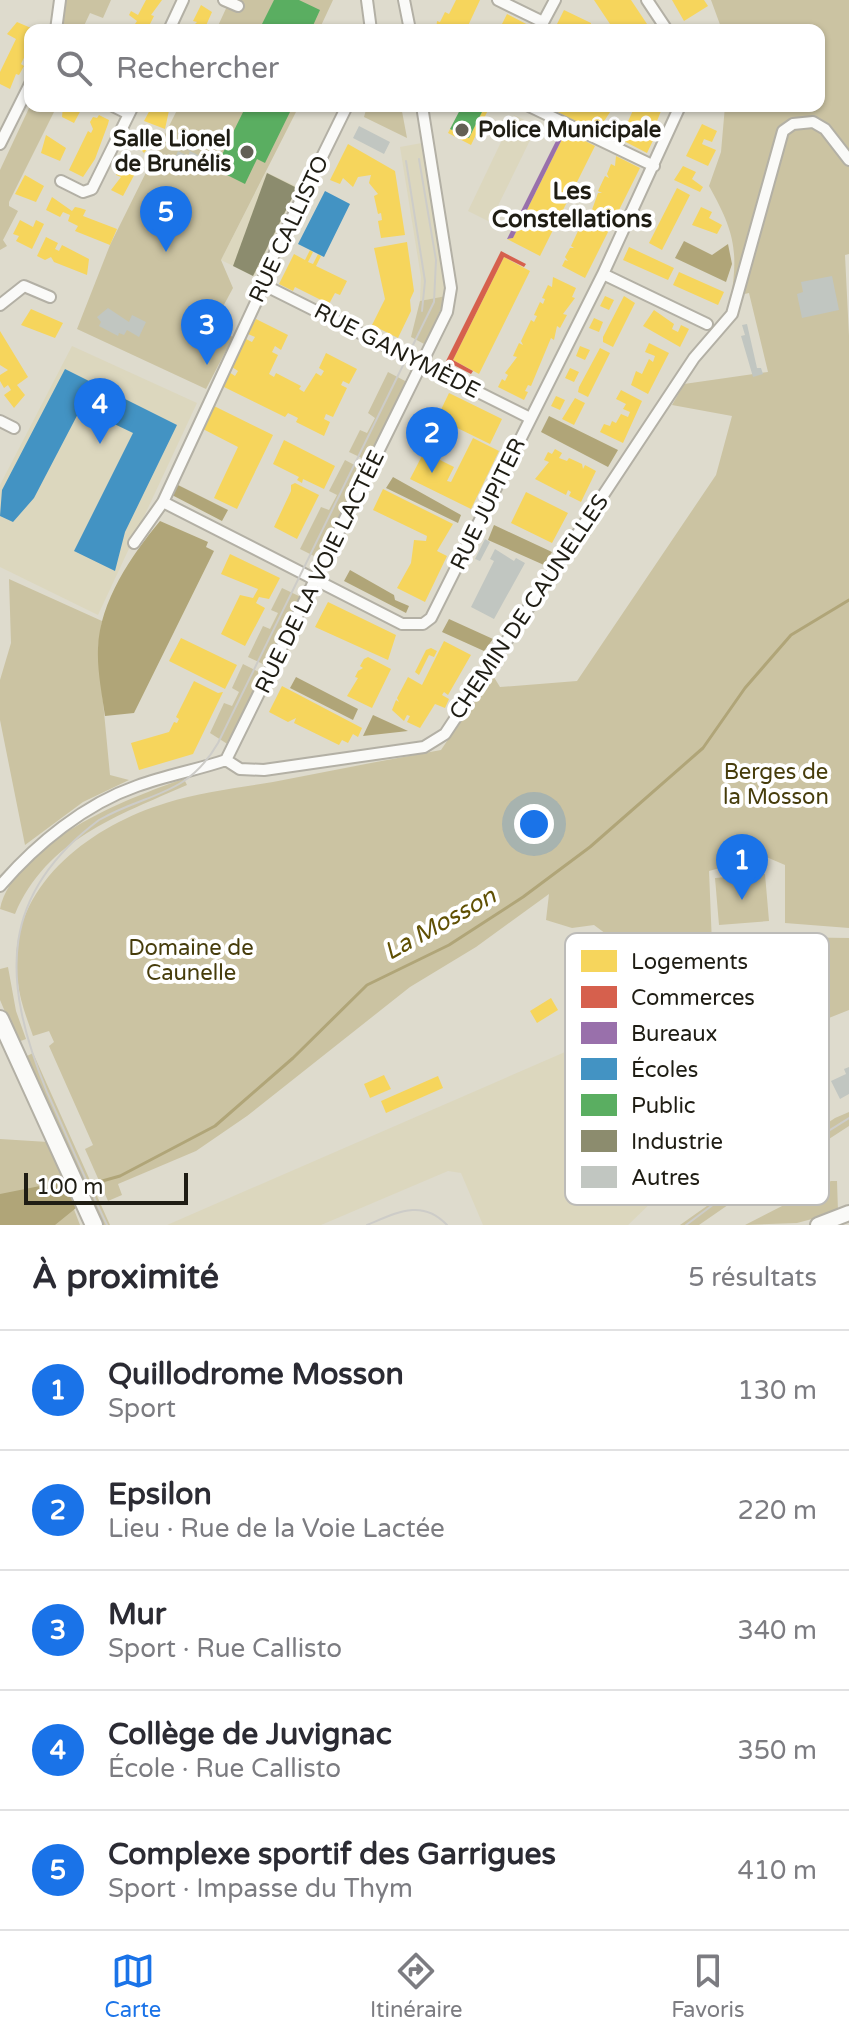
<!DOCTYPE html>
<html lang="fr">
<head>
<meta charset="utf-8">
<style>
	:root { --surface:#fff; --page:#f2f2f3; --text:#2b2b33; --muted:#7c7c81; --line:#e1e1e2; --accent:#1a73e8 }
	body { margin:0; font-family:"Varela Round",sans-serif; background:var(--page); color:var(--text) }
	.scale { position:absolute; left:24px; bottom:20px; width:164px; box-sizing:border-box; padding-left:8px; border:4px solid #1f1d14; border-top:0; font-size:22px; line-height:28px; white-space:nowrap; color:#1f1d14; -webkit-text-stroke:6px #fff; paint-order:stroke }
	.you { position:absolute; left:534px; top:824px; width:28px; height:28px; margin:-20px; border:6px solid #fff; border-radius:50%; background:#1a73e8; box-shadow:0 0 0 12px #1a73e833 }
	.badge { display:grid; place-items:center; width:52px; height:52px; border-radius:50%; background:var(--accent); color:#fff; font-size:26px; font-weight:700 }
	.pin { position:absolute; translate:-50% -66px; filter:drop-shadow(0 2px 4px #0008) }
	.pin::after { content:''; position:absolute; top:42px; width:28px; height:24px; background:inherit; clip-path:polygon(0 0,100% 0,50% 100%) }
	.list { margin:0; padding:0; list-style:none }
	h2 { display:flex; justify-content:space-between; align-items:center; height:104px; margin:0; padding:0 32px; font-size:34px }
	h2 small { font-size:26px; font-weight:400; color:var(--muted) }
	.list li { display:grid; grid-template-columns:52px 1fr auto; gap:24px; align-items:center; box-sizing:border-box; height:120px; padding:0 32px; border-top:2px solid var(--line) }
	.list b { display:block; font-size:30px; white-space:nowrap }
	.list p { margin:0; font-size:26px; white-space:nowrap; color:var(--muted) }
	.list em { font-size:26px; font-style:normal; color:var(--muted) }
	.icon { flex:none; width:44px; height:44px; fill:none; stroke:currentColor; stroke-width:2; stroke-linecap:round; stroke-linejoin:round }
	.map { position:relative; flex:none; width:849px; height:1225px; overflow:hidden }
	.search { position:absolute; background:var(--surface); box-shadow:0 2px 6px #0004; left:24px; right:24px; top:24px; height:88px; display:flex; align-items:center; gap:20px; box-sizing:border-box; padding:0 28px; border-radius:16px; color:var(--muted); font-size:30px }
	.sheet { height:704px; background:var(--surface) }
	nav { display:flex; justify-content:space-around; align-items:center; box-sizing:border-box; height:112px; border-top:2px solid var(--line); background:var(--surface); font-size:22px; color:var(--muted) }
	nav a { display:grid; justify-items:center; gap:4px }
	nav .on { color:var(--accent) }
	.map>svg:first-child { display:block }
	.built { fill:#dcd7be }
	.green { fill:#cbc3a2 }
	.water { fill:#b0a578 }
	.homes { fill:#f6d55c }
	.shops { fill:#d6604d }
	.offices { fill:#9970ab }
	.schools { fill:#4393c3 }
	.public { fill:#5aae61 }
	.industry { fill:#8c8c6e }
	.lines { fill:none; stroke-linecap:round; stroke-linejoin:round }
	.stream { stroke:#b0a578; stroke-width:3 }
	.building { fill:#c1c6c1 }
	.street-casing { stroke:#b3b0a5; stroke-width:14 }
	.secondary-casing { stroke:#b3b0a5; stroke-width:18 }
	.primary-casing { stroke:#b3b0a5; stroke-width:20 }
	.street { stroke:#fafaf8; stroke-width:10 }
	.secondary { stroke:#fafaf8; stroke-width:14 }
	.primary { stroke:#fafaf8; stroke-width:16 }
	.tram { stroke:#cdccc8; stroke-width:2 }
	.poi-dot { fill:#626055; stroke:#fff; stroke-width:3 }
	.labels { text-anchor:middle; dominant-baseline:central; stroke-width:8; stroke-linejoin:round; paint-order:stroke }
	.poi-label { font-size:22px; font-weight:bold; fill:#1f1d14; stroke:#fff; text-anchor:start }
	.street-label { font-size:22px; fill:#1f1d14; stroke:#fff }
	.park-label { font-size:22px; fill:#463c0b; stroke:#fff }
	.neighbourhood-label { font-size:24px; font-weight:bold; fill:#1f1d14; stroke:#fff }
	.water-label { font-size:24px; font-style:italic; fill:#605004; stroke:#fff }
	.key { fill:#fff; stroke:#bcbbb8; stroke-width:2 }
	.key-label { font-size:22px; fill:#1f1d14 }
</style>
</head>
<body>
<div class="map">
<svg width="849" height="1225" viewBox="0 0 849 1225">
	<rect width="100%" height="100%" fill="#dedbcd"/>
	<path class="built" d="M514 115 537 126 490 222 468 211Z
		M422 143 446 296 420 301 421 277 400 147Z
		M266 172 298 187 254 276 221 260Z
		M72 346 197 403 98 615 0 567V485Z
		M678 1003 728 1099 696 1113 714 1160 656 1198 628 1225H483L461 1173 448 1171 321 1225H167Z"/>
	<path class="green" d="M63 0H111L103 18 90 13 82 30H63Z
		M230 0H333L319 30H216Z
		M711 0H849V254L845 255 849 336V928L785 923V865L764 856 709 871 712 944 673 984 594 925 572 928 546 920 549 894 476 947 410 987 247 1116 196 1151 118 1184 122 1195 108 1201 85 1149 93 1145 49 1046 54 1042 49 1031 33 1036C27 1019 20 1001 18 983 3 891 87 827 166 803 200 792 238 788 273 782 329 771 385 760 441 750L492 674 500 687 577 681 716 475 732 416 672 405 684 384 768 372 749 293 731 297C739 249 733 229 709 186L721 152 725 106H819V30H722Z
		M30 106H57L9 202V206L18 211 3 240 7 246 0 250V170Z
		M179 106H291L297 110 221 260 233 288 212 327 233 337 206 389 77 329 110 245Z
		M367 106H401L407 138 364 117Z
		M446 296 426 345 411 337 420 301Z
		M388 372 407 382 368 461 349 452 360 430 367 433 375 418 368 413Z
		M345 460 364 470 320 559 300 549 321 507 329 510 337 495 329 491Z
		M9 579 102 621 98 649 110 775 129 780 83 802 25 845 0 720V680L11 643Z
		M282 588 301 597 267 666 248 657 263 626 270 629 278 613 271 610Z
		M243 664 263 674 229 745 210 733 224 703 232 706 239 692 232 688Z
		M184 779 187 785C119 815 46 840 15 914L0 909C15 843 126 798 184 779Z
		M765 874 769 921 719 925 715 878Z
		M721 936 849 938V1010L746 1051 715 994Z
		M8 967 16 1011 26 1039 18 1042 0 1000V969Z
		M33 1053 110 1225H104L95 1208 27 1056Z
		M849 1112V1126L758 1185 751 1174 835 1118Z
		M0 1139 48 1142 80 1225H0Z
		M745 1179 751 1189 699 1225H680Z
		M831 1181H837L838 1212 797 1223 745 1225Z"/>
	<path class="water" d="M684 241 712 255 728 244 732 264 726 282 675 258Z
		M549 416 618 450 608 467 541 432Z
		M393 477 461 515 458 523 386 488Z
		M178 485 228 510 222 521 172 495Z
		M160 521 208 542 206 547 214 551 134 713 105 716C102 694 97 670 98 648 100 601 131 556 160 521Z
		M494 525 552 552 544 565 488 540Z
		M350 570 394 595 395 600 409 606 406 613 344 581Z
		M449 619 493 639 484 651 442 632Z
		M296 677 358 709 353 720 290 688Z
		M373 715 408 731 363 736Z
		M65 1181 76 1208 55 1225H0V1194Z"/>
	<path class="homes" d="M146 0H162L151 15 154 16 147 30H131L137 21 129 15 131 11 138 15Z
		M456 0H480L466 30H436L437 21 440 22 445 12 449 14Z
		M594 0H631L651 30H614Z
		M672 0H704L708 6 684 21Z
		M201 5 212 12 204 30H189L197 22 193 21Z
		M564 10 591 23V30H554Z
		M507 14 530 26 528 30H499Z
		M17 22 31 28 25 43 30 45 21 64 24 66 19 75 16 74 10 89 0 84V72L16 39 7 34Z
		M63 106H83L74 123 62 117Z
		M152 106H170L165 129 144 121Z
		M485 106H490L471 145 448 133 450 129 469 138Z
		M546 106H614L597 132Z
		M635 106H663L655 126 659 128 647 153 620 139Z
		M99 115 109 120 108 124 95 159 83 177 69 170 88 131 91 133 93 129 90 122 93 117 97 118Z
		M702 124 717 131 712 142 704 139 702 144 716 150 708 166 686 156Z
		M562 129 595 146 540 256 507 239 513 238 564 135Z
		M145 130 158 136 144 153 134 142Z
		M46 135 66 148 60 161 41 153Z
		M348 144 395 171 405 235 381 238 378 221 382 220 381 213 378 214 374 196 378 194 369 183 371 175 358 177 353 187 343 178 340 184 330 180Z
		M616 156 640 168 585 278 562 266 565 260 568 261 565 257 570 248H574L571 246 578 231 582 232 580 229 585 220 588 221 598 193H602L598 191 605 176 609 178 607 174 611 164 615 166Z
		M124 159 139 166 123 196 111 190 121 177 116 175Z
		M683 166 696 172 692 179 703 187 700 192 674 180Z
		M25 175 44 186 36 202 15 194Z
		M677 188 690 195 662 250 649 243Z
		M52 197 72 211 75 207 80 208 86 210 83 216 117 229 110 245 75 231 78 226 68 221 70 215 63 212 60 217 46 210Z
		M701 207 712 212 709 218 722 225 717 234 692 225Z
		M20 220 33 227 36 220 44 224 32 249 16 241 19 236 13 234Z
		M46 237 58 243 55 249 59 251 62 245 89 259 87 275 54 262 51 257 45 260 37 256Z
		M407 242 414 291 410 300 411 311 398 338 372 325 385 299 374 248Z
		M629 247 674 268 668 280 623 260Z
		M310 250 313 252 308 262 313 264 318 254 321 256 316 266 347 281 340 295 335 293 329 304 295 287 293 291 279 284 294 254 305 260Z
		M504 257 530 271 479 374 453 360Z
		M679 272 724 292 718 305 673 285Z
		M553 277 576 288 572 297 575 298 563 314 567 315 560 328 557 326 554 340 551 338 531 386 528 385 525 391 528 392 524 400 498 387 502 379 505 381 508 375 505 373 517 357 513 356 519 343 523 345 521 341 531 320 534 322 537 316 534 315 540 302 543 304 545 299 542 298 548 285 552 287Z
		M605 296 614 300 609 310 600 306Z
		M624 296 635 303 613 347 603 342V337Z
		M31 309 63 323 55 338 21 325Z
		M654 310 674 324 672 329 678 332 681 325 689 329 680 347 643 326Z
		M594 318 603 322 599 332 589 328Z
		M256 319 288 335 281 350 275 346 272 352 278 355 269 374 274 377 276 373 301 386 299 389 304 392 316 373 321 376 324 371 319 368 326 353 357 369 349 384 343 381 341 385 347 388 333 417 326 414 324 419 330 422 324 436 296 422 298 418 288 413 285 417 222 386 229 372 235 376 238 371 232 367 246 339 252 342 255 337 248 334Z
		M0 331 28 377 17 385 25 395 14 408 4 395 11 390 8 385 4 388 0 381V375L8 370 0 365Z
		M649 343 669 353 648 394 631 385 636 371 642 374 649 359 653 362 655 356 645 352Z
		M580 346 590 350 585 360 576 356Z
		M600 348 610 353 588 397 578 392 579 387Z
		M570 368 579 372 574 382 565 378Z
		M621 390 642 401 623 443 600 432 604 424 610 426 612 421 616 423 621 414 628 417 630 412 623 409 626 404 616 399Z
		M449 393 502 419 490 444 437 418Z
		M556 396 565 400 560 410 551 406Z
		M575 398 585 403 574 425 562 419Z
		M214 406 273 435 237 509 214 498 238 447 201 428Z
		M473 438 499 451 471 509 410 479 424 452 454 467 447 481 451 482Z
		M284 440 335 466 324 489 303 479 302 483 297 480 299 477 273 464Z
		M555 449 562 453 559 458 567 461 569 458 582 464 583 469 585 465 596 471 581 502 569 496 571 492 568 490 566 495 535 479 549 462 544 460 548 452 552 454Z
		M295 483 319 495 297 539 274 527 291 491V485Z
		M383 489 453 524 437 551 447 556 425 602 397 588 411 563 414 540 426 541 427 536 373 510Z
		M526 492 568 513 552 543 511 523Z
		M230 554 280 578 269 599 259 597 256 603 265 608 245 646 221 634 240 595 253 598 258 589 221 574Z
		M328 602 396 635 388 660 315 627Z
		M181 638 237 665 225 689 169 661Z
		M444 641 471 655 448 695 444 692 442 695 449 699 445 708 435 704 420 728 407 722 410 716 407 715 404 721 392 710 396 700 399 702 397 698 408 677 422 685Z
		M431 648 437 651 434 657 429 655 419 675 415 672 426 650Z
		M368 657 391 669 372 708 347 696 358 678 355 677 358 671 363 668 360 666 364 659Z
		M194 681 218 693 223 692 193 754 139 770 131 743 169 732 174 722 177 723 179 719 176 717Z
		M282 686 362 728 358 737 353 734 348 743 342 740 339 745 294 723 296 718 288 722 269 712Z
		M551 998 558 1010 537 1023 530 1011Z
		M384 1075 391 1089 370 1098 364 1084Z
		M438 1076 443 1088 386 1113 381 1101Z"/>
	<path class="shops" d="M501 251 526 264 524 267 504 257 453 360 473 371 471 374 446 361Z"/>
	<path class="offices" d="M562 129 564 135 513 238 507 239Z"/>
	<path class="schools" d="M325 191 350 204 324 257 298 244Z
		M65 369 177 425 125 532 115 571 74 551 133 433 81 408 34 498 13 522 0 516 2 490Z"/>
	<path class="public" d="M274 0H299L320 10 311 30H259Z
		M246 106H278L290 112 265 163 257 159 245 184 215 169Z
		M462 106H485L469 138 450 129Z"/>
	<path class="industry" d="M267 173 297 188 253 276 233 266Z"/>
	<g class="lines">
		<path class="stream" d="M81 1187 120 1176 215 1126 293 1058 367 985 449 945 523 897 590 847 703 748 745 688 791 635 849 600"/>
	</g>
	<path class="building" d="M359 126 390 142 384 154 353 138Z
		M184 142 193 146 190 151 202 157 196 171 174 160 178 151 188 156 190 151 182 147Z
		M832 276 839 310 802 318 797 294 803 292 801 282Z
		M108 308 129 322 132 315 146 322 139 337 127 330 124 335 119 333 118 336 99 326 101 322 97 317Z
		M747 324 757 368H761L763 374 753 377 741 336 745 335 742 325Z
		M485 539 490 542 480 561 475 559Z
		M495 549 514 561 516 558 525 563 494 619 471 607 494 561 490 559Z
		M849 1067V1094L840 1099 831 1081 846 1074 844 1069Z"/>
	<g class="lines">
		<defs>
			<path id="street" d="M224 0 238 6
				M367 0 371 30
				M404 0 410 30
				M498 0 543 22
				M647 0 667 30
				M56 30 60 0
				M169 30 183 0
				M539 30 555 0
				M113 106 129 114
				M529 106 654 166
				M0 144 30 84
				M61 181 83 192 92 189 133 106
				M603 274 707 324
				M264 285 530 418
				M0 305 24 286 50 297
				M0 421 14 428
				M163 502 402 624H423L431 618 603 274 680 106
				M134 543 163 502 264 285V275L347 106
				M226 760 240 769 264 770 424 747 445 734 694 358 732 314 783 131 793 124 813 122 825 129 849 160
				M226 760 447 312 451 288 422 106
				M0 886C36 844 85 804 137 786 167 775 197 770 226 760"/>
			<path id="secondary" d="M818 1225 849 1213"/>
			<path id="primary" d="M0 1019 94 1225"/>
		</defs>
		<use href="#street" class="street-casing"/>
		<use href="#secondary" class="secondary-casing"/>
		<use href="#primary" class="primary-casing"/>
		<use href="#street" class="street"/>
		<use href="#secondary" class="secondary"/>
		<use href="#primary" class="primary"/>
		<path class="tram" d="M406 161 425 281 422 311
			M107 1225C86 1181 67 1136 47 1092 0 978 0 894 99 820 148 792 187 797 218 743L434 302 436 260 419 159
			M367 1225C396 1213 422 1198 447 1225
			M686 1225 722 1198 849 1118"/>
	</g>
	<g class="poi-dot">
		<circle cx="462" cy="130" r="8"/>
		<circle cx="247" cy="152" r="8"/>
	</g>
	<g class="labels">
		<g class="poi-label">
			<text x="478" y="130">Police Municipale</text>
			<text x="231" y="139" text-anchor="end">Salle Lionel<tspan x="231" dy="25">de Brunélis</tspan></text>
		</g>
		<g class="street-label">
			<text transform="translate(289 229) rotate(-65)">RUE CALLISTO</text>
			<text transform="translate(397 351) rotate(27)">RUE GANYMÈDE</text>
			<text transform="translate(488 504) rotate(-64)">RUE JUPITER</text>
			<text transform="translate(320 572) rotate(-64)">RUE DE LA VOIE LACTÉE</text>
			<text transform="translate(529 607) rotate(-56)">CHEMIN DE CAUNELLES</text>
		</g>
		<g class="park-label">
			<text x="776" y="772">Berges de<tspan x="776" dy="25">la Mosson</tspan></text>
			<text x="191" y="948">Domaine de<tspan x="191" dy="25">Caunelle</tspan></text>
		</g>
		<g class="neighbourhood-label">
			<text x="572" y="191">Les<tspan x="572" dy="28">Constellations</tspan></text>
		</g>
		<g class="water-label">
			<text transform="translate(440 924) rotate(-29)">La Mosson</text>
		</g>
	</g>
	<rect x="565" y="933" width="264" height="272" rx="12" class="key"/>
	<rect x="581" y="950" width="36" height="22" fill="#f6d55c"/>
	<rect x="581" y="986" width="36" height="22" fill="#d6604d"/>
	<rect x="581" y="1022" width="36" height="22" fill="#9970ab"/>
	<rect x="581" y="1058" width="36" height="22" fill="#4393c3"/>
	<rect x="581" y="1094" width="36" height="22" fill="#5aae61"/>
	<rect x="581" y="1130" width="36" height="22" fill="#8c8c6e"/>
	<rect x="581" y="1166" width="36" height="22" fill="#c1c6c1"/>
	<g class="key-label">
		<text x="631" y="969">Logements</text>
		<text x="631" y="1005">Commerces</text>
		<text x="631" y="1041">Bureaux</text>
		<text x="631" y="1077">Écoles</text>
		<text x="631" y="1113">Public</text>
		<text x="631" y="1149">Industrie</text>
		<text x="631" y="1185">Autres</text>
	</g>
</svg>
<div class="scale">100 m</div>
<div class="you"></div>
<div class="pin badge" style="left:742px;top:900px">1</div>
<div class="pin badge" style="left:432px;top:473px">2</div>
<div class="pin badge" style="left:207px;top:365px">3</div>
<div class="pin badge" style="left:100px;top:444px">4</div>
<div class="pin badge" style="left:166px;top:252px">5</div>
<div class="search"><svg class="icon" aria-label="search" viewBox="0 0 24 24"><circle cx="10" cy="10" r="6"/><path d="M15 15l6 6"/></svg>Rechercher</div>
</div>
<section class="sheet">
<h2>À proximité<small>5 résultats</small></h2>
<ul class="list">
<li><span class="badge">1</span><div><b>Quillodrome Mosson</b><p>Sport</p></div><em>130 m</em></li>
<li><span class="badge">2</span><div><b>Epsilon</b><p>Lieu · Rue de la Voie Lactée</p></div><em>220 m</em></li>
<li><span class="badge">3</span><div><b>Mur</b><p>Sport · Rue Callisto</p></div><em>340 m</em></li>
<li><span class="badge">4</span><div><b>Collège de Juvignac</b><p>École · Rue Callisto</p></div><em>350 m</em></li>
<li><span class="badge">5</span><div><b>Complexe sportif des Garrigues</b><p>Sport · Impasse du Thym</p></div><em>410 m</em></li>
</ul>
</section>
<nav>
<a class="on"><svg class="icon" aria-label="map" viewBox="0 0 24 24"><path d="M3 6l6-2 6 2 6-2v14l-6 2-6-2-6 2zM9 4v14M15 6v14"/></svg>Carte</a>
<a><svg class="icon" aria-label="directions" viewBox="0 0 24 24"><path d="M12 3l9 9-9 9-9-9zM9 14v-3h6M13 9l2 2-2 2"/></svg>Itinéraire</a>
<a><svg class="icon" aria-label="saved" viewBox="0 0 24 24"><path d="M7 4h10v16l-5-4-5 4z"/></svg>Favoris</a>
</nav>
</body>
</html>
